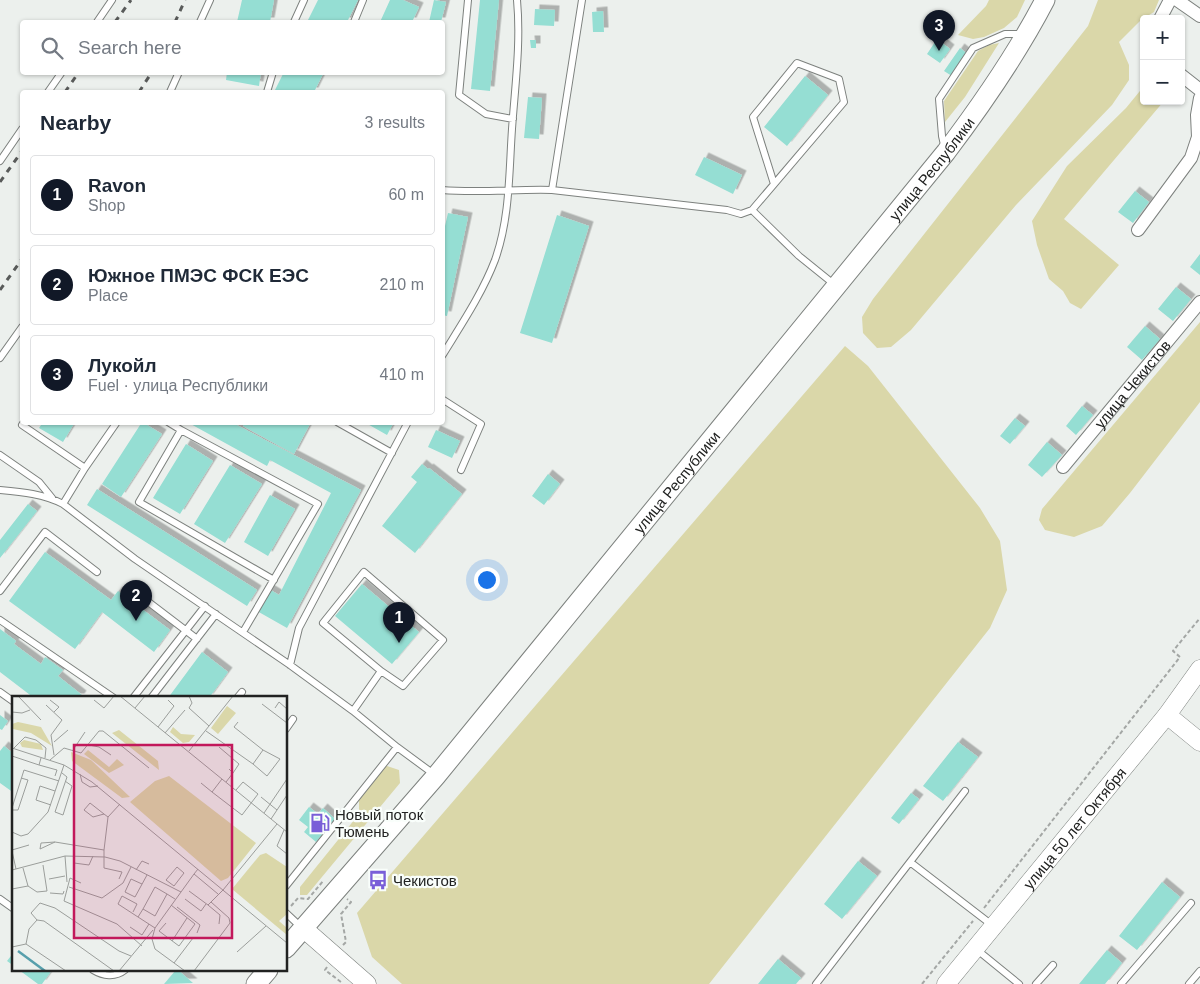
<!DOCTYPE html>
<html lang="en">
<head>
<meta charset="utf-8">
<style>
	:root { --surface:#fff; --page:#f6f6f7; --text:#1f2937; --muted:#747a83; --line:#e0e1e3; --accent:#111827 }
	body { margin:0; font-family:Helvetica,sans-serif; background:var(--page); color:var(--text) }
	.controls { position:absolute; right:15px; top:15px; display:grid; overflow:hidden; border-radius:5px; box-shadow:0 1px 4px #0004 }
	.controls button { width:45px; height:45px; display:grid; place-items:center; padding:0; border:0; border-bottom:1px solid var(--line); background:var(--surface); color:var(--text); font:25px sans-serif }
	.you { position:absolute; left:486px; top:579px; width:18px; height:18px; margin:-12px; border:4px solid #fff; border-radius:50%; background:#1a73e8; box-shadow:0 0 0 8px #1a73e833 }
	.badge { display:grid; place-items:center; width:32px; height:32px; border-radius:50%; background:var(--accent); color:#fff; font-size:16px; font-weight:700 }
	.pin { position:absolute; translate:-50% -41px; filter:drop-shadow(0 1px 2px #0008) }
	.pin::after { content:''; position:absolute; top:26px; width:18px; height:15px; background:inherit; clip-path:polygon(0 0,100% 0,50% 100%) }
	.list { margin:0; padding:0; list-style:none }
	h2 { display:flex; justify-content:space-between; align-items:center; height:65px; margin:0; padding:0 20px; font-size:21px }
	h2 small { font-size:16px; font-weight:400; color:var(--muted) }
	.list li { display:grid; grid-template-columns:32px 1fr auto; gap:15px; align-items:center; box-sizing:border-box; height:80px; margin:0 10px 10px; padding:0 10px; border:1px solid var(--line); border-radius:5px }
	.list b { display:block; font-size:19px; white-space:nowrap }
	.list p { margin:0; font-size:16px; white-space:nowrap; color:var(--muted) }
	.list em { font-size:16px; font-style:normal; color:var(--muted) }
	.icon { flex:none; width:28px; height:28px; fill:none; stroke:currentColor; stroke-width:2; stroke-linecap:round; stroke-linejoin:round }
	.map { position:relative; flex:none; width:1200px; height:984px; overflow:hidden }
	.search { position:absolute; background:var(--surface); box-shadow:0 1px 4px #0004; left:20px; top:20px; width:425px; height:55px; display:flex; align-items:center; gap:12px; box-sizing:border-box; padding:0 18px; border-radius:5px; color:var(--muted); font-size:19px }
	.panel { position:absolute; background:var(--surface); box-shadow:0 1px 4px #0004; left:20px; top:90px; width:425px; height:335px; border-radius:5px }
	.map>svg:first-child { display:block }
	.green { fill:#dad7a9 }
	.building { fill:#95ded3; filter:url(#shadow) }
	.lines { fill:none; stroke-linecap:round; stroke-linejoin:round }
	.lane-casing { stroke:#7d817e; stroke-width:8 }
	.street-casing { stroke:#7d817e; stroke-width:14 }
	.secondary-casing { stroke:#7d817e; stroke-width:19 }
	.primary-casing { stroke:#7d817e; stroke-width:21 }
	.path { stroke:#a4a7a5; stroke-width:2; stroke-dasharray:4 2.5; stroke-linecap:butt }
	.lane { stroke:#fff; stroke-width:6 }
	.street { stroke:#fff; stroke-width:12 }
	.secondary { stroke:#fff; stroke-width:18 }
	.primary { stroke:#fff; stroke-width:19 }
	.rail { stroke:#595b5a; stroke-width:3; stroke-dasharray:6 6; stroke-linecap:butt }
	.labels { text-anchor:middle; dominant-baseline:central; stroke-width:4.5; stroke-linejoin:round; paint-order:stroke }
	.street-label { font-size:15px; fill:#212221; stroke:#f9fefb }
	.poi-label { font-size:15px; fill:#212221; stroke:#f9fefb; text-anchor:start }
	.inset-river { fill:none; stroke:#579fac; stroke-width:2.5 }
	.inset-road { fill:none; stroke:#9b9e9b; stroke-width:1 }
	.view { fill:#c2185b; fill-opacity:0.15; stroke:#c2185b; stroke-width:2.5 }
	.inset-edge { fill:none; stroke:#212221; stroke-width:2.5 }
</style>
</head>
<body>
<div class="map">
<svg width="1200" height="984" viewBox="0 0 1200 984">
	<defs>
		<filter id="shadow"><feDropShadow dx="4.5" dy="-4.5" stdDeviation="0" flood-color="#0004"/></filter>
	</defs>
	<rect width="100%" height="100%" fill="#ecf0ed"/>
	<path class="green" d="M989 0H1025L1017 17 1004 28 984 37 973 39 958 35 986 6Z
		M1098 0H1159L1154 12 1141 20 1119 42 1129 65V80L1112 105 1016 205 911 330 891 347 877 348 863 333 862 317 873 299 1088 26Z
		M999 43 965 97 945 122 944 101 978 51 989 45Z
		M1144 86V101H1164L1064 219 1119 265 1081 309 1070 303 1063 291 1049 279 1037 245 1032 221 1067 166 1126 108Z
		M1200 322V402L1130 493 1102 526 1074 537 1045 530 1039 520 1042 509Z
		M845 346 868 366 980 508 1000 541 1007 590 990 628 709 984H402L372 957 357 913Z
		M384 765 399 770 400 783 307 895H300V887L359 814V795Z"/>
	<path class="building" d="M242 0H274L270 22H237Z
		M318 0H358L347 22H307Z
		M390 0H403L419 7 412 22H380Z
		M434 0 446 2 441 22H429Z
		M480 0H499L490 91 471 89Z
		M535 9 555 10 554 26 534 25Z
		M603 11 604 32H593L592 12Z
		M937 39 950 49 940 63 927 54Z
		M530 40H536V48H531Z
		M960 48 970 56 955 78 944 71Z
		M227 72H261L259 86 226 80Z
		M284 72H324L314 92H274Z
		M805 76 828 95 787 146 764 127Z
		M528 97 542 98 539 139 524 138Z
		M704 157 742 175 733 194 695 175Z
		M1135 191 1149 202 1133 223 1118 212Z
		M448 213 468 217 447 316 442 315V239Z
		M557 215 589 226 552 343 520 333Z
		M1200 254V275L1190 267Z
		M1176 287 1191 299 1173 321 1158 309Z
		M1145 326 1160 339 1142 360 1127 347Z
		M1082 406 1093 415 1076 435 1066 426Z
		M1015 418 1025 426 1010 444 1000 436Z
		M43 422H75L63 442 39 428Z
		M142 422 162 434 121 497 102 484Z
		M187 422H231L361 490 287 628 257 611 269 589 279 595 331 493 270 460 267 466Z
		M245 422H311L294 454 243 426Z
		M364 422H394L387 435Z
		M436 430 460 441 452 458 428 447Z
		M1047 442 1062 455 1042 477 1028 465Z
		M186 444 213 461 180 514 153 498Z
		M422 464 428 469 429 468 462 494 415 553 382 526 417 482 411 477Z
		M230 465 262 484 225 543 194 524Z
		M548 474 560 484 544 505 532 496Z
		M97 489 257 590 247 606 87 505Z
		M270 495 295 509 268 556 244 542Z
		M28 504 37 511 0 558V540Z
		M45 552 111 600 108 604 118 591 170 630 154 652 102 612 75 649 9 601Z
		M362 584 419 632 392 664 335 616Z
		M0 629 16 641 14 644 41 664 45 657 63 670 58 676 82 695 80 698H34L0 672Z
		M202 652 228 672 209 698H168Z
		M0 715 8 721 2 730 0 729Z
		M958 742 978 757 943 801 923 786Z
		M4 746 14 754V793L0 783V751Z
		M911 793 919 799 899 824 891 818Z
		M309 807 318 814 323 808 335 819 316 842 304 832 308 827 299 820Z
		M858 861 877 876 842 919 824 904Z
		M1162 882 1180 897 1137 950 1119 936Z
		M1107 950 1122 963 1105 984H1079Z
		M14 952V966L7 961Z
		M778 959 801 978 796 984H758Z
		M19 970H52L42 984H38Z
		M176 970H178L193 983 164 984Z"/>
	<g class="lines">
		<defs>
			<path id="lane" d="M468 0 459 95 486 114 513 119
				M582 0 552 190 727 210 741 214 752 210 799 256 835 285
				M97 22 112 0
				M200 22 210 0
				M294 22 304 0
				M354 22 363 0
				M48 92 62 72
				M170 92 179 72
				M267 92 273 72
				M945 149 942 136 939 99 973 48 1005 34H1023
				M0 161 22 129
				M442 190C479 193 515 189 552 190
				M752 210 844 102 839 79 797 63 753 117 774 184
				M442 356C461 325 482 294 495 260 510 218 509 172 512 129 515 86 521 43 517 0
				M0 358 22 327
				M442 399 481 424 461 470
				M24 422 22 425 85 468
				M168 422 181 430
				M337 422 392 453
				M0 455 39 482 52 498
				M0 490C22 492 44 494 63 504L135 559 290 665 353 711 397 747
				M63 504 85 468 117 422
				M364 572 443 640 403 686 381 671 323 623Z
				M0 591 45 532 97 572
				M134 591 197 639
				M0 620 114 698
				M243 632 318 504 181 430 139 502 274 580
				M290 665 299 628 408 422
				M0 692 14 702
				M133 698 205 606
				M151 698 216 614
				M237 698 242 692
				M353 711 381 671
				M286 729 293 719
				M965 791 910 862 992 925
				M286 886 397 747 435 775
				M0 899 14 909
				M286 913 302 928
				M976 949 1019 984
				M93 970C103 976 115 978 125 970
				M816 984 910 862
				M1036 984 1053 965
				M1121 984 1191 903
				M1189 984 1200 971"/>
			<g id="street">
				<path d="M1177 0 1200 16"/>
				<path d="M1160 19 1170 0"/>
				<path d="M1181 75 1200 90"/>
				<path d="M1138 230 1191 158 1198 137 1197 115 1200 98"/>
				<path id="s1" d="M1063 467 1200 302"/>
			</g>
			<g id="secondary">
				<path d="M1167 715 1200 742"/>
				<path d="M303 928 367 984"/>
				<path id="s2" d="M946 984 1167 715 1200 669"/>
			</g>
			<g id="primary">
				<path id="s3" d="M286 948 436 776 946 152C983 103 1017 54 1045 0"/>
				<path d="M256 984 268 970"/>
			</g>
		</defs>
		<use href="#lane" class="lane-casing"/>
		<use href="#street" class="street-casing"/>
		<use href="#secondary" class="secondary-casing"/>
		<use href="#primary" class="primary-casing"/>
		<path class="path" d="M291 906 298 898 308 899 324 880
			M984 908 1180 657 1173 651 1200 618
			M343 945 346 942 341 914 351 902 347 899
			M327 967 325 970 341 982
			M922 984 973 921"/>
		<use href="#lane" class="lane"/>
		<use href="#street" class="street"/>
		<use href="#secondary" class="secondary"/>
		<use href="#primary" class="primary"/>
		<path class="rail" d="M115 22 131 0
			M175 22 185 0
			M65 92 79 72
			M139 92 152 72
			M0 182 22 151
			M0 290 22 259"/>
	</g>
	<defs>
		<symbol id="fuel-bare" viewBox="-9 -9 18 18"><path d="M-5.5-6h7V0h2V4h1.3V-2.5L3-4.5l.8-.8L6-3V5H2.5V1h-1V6h-7ZM-4.2-4.7v3.2H.2V-4.7Z" fill="#795ed8" stroke="#f9fefb" stroke-width="2.5" paint-order="stroke"/></symbol>
		<symbol id="bus-bare" viewBox="-9 -9 18 18"><path d="M-5-6H5V4H4V6H2V4H-2V6H-4V4H-5ZM-3.5-4V0h7V-4ZM-3.5 1.2v1.5H-2V1.2ZM2 1.2v1.5H3.5V1.2Z" fill="#795ed8" stroke="#f9fefb" stroke-width="2.5" paint-order="stroke"/></symbol>
	</defs>
	<g fill-rule="evenodd">
		<use href="#fuel-bare" x="306" y="809" width="28" height="28"/>
		<use href="#bus-bare" x="364" y="866" width="28" height="28"/>
	</g>
	<g class="labels">
		<g class="street-label">
			<text stroke="none"><textPath href="#s3" startOffset="1012">улица Республики</textPath></text>
			<text stroke="none"><textPath href="#s1" startOffset="108">улица Чекистов</textPath></text>
			<text stroke="none"><textPath href="#s3" startOffset="608">улица Республики</textPath></text>
			<text stroke="none"><textPath href="#s2" startOffset="202">улица 50 лет Октября</textPath></text>
		</g>
		<g class="poi-label">
			<text x="335" y="814">Новый поток<tspan x="335" dy="17">Тюмень</tspan></text>
			<text x="393" y="880">Чекистов</text>
		</g>
	</g>
	<g transform="translate(12 696)">
		<rect width="275" height="275" fill="#ecf0ed"/>
		<path d="M215 10 224 17 206 38 199 32ZM6 26 29 31 40 50 19 37 1 33 0 37V28ZM161 31 169 38 183 39 177 46 171 47 158 36ZM107 34 146 65 147 74 100 37ZM12 44 29 48 31 54 10 51 8 47ZM76 54 97 71 105 63 112 69 97 77 72 58ZM59 56 79 64 118 101 110 102 60 65ZM157 80 244 147 216 182 209 185 118 106 143 85ZM254 157 275 171V218L267 225 275 232V239L220 193 248 159Z" fill="#dad7a9"/>
		<path class="inset-river" d="M6 255 33 275"/>
		<path class="inset-road" d="M6 0 29 24M108 0 275 136M177 0 180 7 177 12 197 30M38 4 47 11 42 16M82 4 92 12 102 0M250 8 275 27M34 9 50 24 39 39 42 59M123 12 133 0M263 12 267 6 275 13M0 16 10 17 18 14M226 26 222 31 251 54M146 31 162 10 156 4M194 35 241 68 251 54 268 63 255 80 241 68M153 37 173 14M42 46 56 34M77 49 87 51 99 59M207 51 227 68 221 77M0 52 52 69 80 86 275 247M2 52 13 41 24 44 34 52 33 62M61 54 73 36M177 55 221 0M0 60 27 69 29 62M38 64 52 52 69 57 87 35H91L137 72M27 69 45 74 43 80M50 77 55 81 43 116 51 119 60 90 53 85M68 78 70 86 78 91 86 90M214 86 221 77 217 73M189 87 200 96 210 83M200 96 230 119 246 98 231 86 224 94M249 101 265 114 259 123M39 109 24 104 28 90 43 95M0 112 12 74 47 85M0 114H6L16 84 9 82M265 114 275 99M252 117 275 83M92 118 81 121 72 114 78 107 92 118 96 121M272 134 265 150 275 158M0 136 9 140 16 138 36 116 52 69M28 153 29 147 43 146 92 154 96 121 108 108M28 153 43 146M0 154 17 149M92 154V172L110 176 107 183M0 155 4 173M53 160 55 186M62 167 77 169 81 160M165 171 172 177 162 190 154 184ZM186 173 182 178 206 198M0 174 53 160 93 161 108 165 169 196M124 174 130 165 137 168M37 183 53 180M69 187 58 182 52 205 105 228 130 250M130 188 119 183 113 196 123 201 135 179M16 190 25 196 35 195 31 169M57 191 90 202 111 187 119 171M0 193 16 190 11 172M211 194 265 128M177 195 196 209 199 206M38 197 51 198 52 195M155 198 143 220 131 213 143 191 155 198 163 203M173 203 189 215 194 208M196 209 208 219 207 228M165 211 188 229 185 237M131 213 126 221 143 232M121 216 125 208 110 200 106 208 126 221M25 224 32 225 102 275M154 227 147 235 167 250 183 228 159 209M118 231 130 239 137 228M160 245 175 222M14 248 17 233 25 224 19 217 28 207 43 212 107 255 119 260M0 251 14 248 54 275M225 256 254 230M162 267 181 242M107 275 141 234M173 275 143 253 140 243 143 232 182 178M182 275 218 227 217 222 199 206 211 194"/>
		<path class="view" d="M62 49H220V242H62Z"/>
		<rect width="275" height="275" class="inset-edge"/>
	</g>
</svg>
<div class="controls">
<button>+</button>
<button>−</button>
</div>
<div class="you"></div>
<div class="pin badge" style="left:399px;top:643px">1</div>
<div class="pin badge" style="left:136px;top:621px">2</div>
<div class="pin badge" style="left:939px;top:51px">3</div>
<div class="search"><svg class="icon" aria-label="search" viewBox="0 0 24 24"><circle cx="10" cy="10" r="6"/><path d="M15 15l6 6"/></svg>Search here</div>
<section class="panel">
<h2>Nearby<small>3 results</small></h2>
<ul class="list">
<li><span class="badge">1</span><div><b>Ravon</b><p>Shop</p></div><em>60 m</em></li>
<li><span class="badge">2</span><div><b>Южное ПМЭС ФСК ЕЭС</b><p>Place</p></div><em>210 m</em></li>
<li><span class="badge">3</span><div><b>Лукойл</b><p>Fuel · улица Республики</p></div><em>410 m</em></li>
</ul>
</section>
</div>
</body>
</html>
